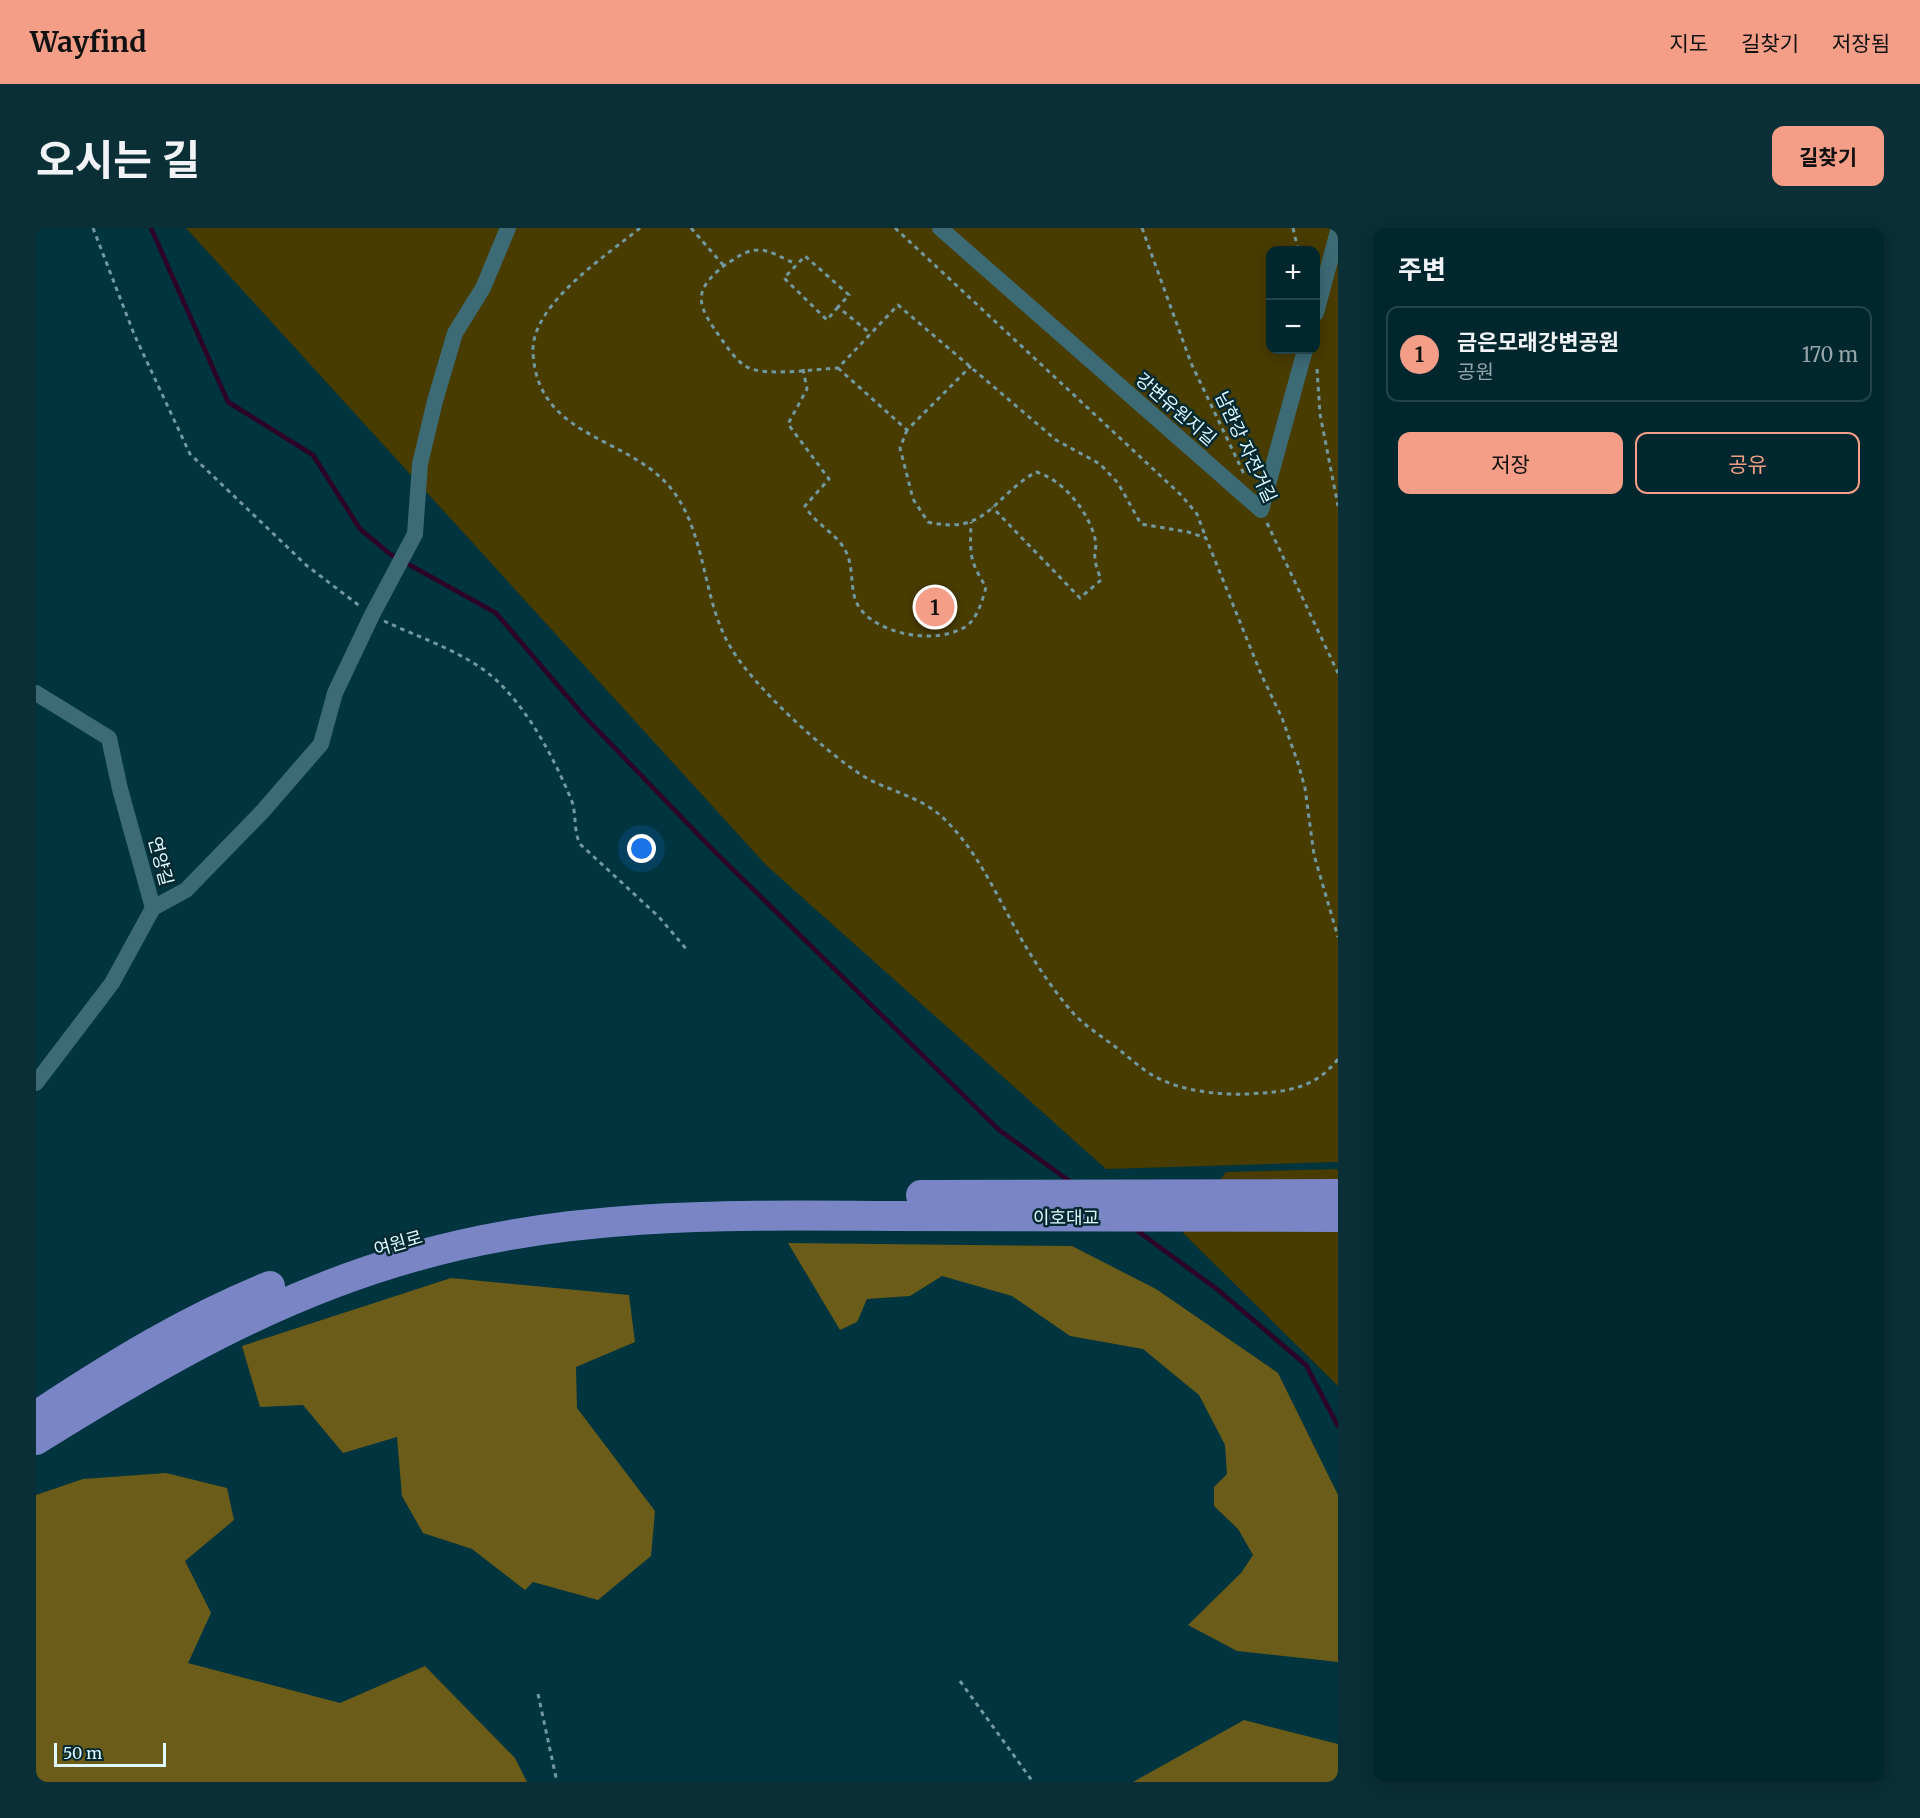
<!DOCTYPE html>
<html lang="ko">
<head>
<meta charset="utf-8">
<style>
	:root { --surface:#00272e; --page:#0a2f36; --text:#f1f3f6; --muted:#95a5aa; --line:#22444a; --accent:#f49e87 }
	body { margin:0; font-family:Merriweather,"Noto Sans KR",serif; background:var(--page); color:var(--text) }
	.controls { position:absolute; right:18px; top:18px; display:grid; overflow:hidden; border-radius:12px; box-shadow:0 3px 15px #0003 }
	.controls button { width:54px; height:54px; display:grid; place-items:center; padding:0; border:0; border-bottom:2px solid var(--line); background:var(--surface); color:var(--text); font:30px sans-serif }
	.scale { position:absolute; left:18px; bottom:15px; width:112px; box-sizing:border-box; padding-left:6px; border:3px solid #e0f8ff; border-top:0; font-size:16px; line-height:21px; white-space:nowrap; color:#e0f8ff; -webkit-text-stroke:4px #042931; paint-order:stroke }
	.you { position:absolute; left:606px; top:621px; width:21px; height:21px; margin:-15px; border:4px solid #fff; border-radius:50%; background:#1a73e8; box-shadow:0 0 0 9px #1a73e833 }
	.badge { display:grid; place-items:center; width:39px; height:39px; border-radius:50%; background:var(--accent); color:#111; font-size:20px; font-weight:700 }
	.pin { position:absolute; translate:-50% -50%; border:3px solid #fff; box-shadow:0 2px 6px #0006 }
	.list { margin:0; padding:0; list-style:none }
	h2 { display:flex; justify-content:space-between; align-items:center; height:78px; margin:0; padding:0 24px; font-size:26px }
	h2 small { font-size:20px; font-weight:400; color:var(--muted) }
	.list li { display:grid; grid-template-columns:39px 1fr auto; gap:18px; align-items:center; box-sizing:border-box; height:96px; margin:0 12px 12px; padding:0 12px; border:2px solid var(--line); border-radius:12px }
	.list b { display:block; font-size:22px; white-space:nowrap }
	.list p { margin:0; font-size:20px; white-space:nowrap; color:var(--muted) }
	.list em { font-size:20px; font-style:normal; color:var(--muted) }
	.actions { display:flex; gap:12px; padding:18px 24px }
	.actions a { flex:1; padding:14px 0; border:2px solid var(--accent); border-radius:12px; text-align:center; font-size:21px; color:var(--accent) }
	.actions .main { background:var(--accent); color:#111 }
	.map { position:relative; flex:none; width:1302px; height:1554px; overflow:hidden; border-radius:12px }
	header { display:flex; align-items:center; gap:36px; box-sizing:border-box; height:84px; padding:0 30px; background:var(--accent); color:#111 }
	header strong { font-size:28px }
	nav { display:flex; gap:33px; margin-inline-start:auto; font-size:21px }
	.intro { display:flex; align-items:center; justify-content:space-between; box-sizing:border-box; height:144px; padding:0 36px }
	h1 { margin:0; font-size:42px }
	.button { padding:15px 27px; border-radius:12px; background:var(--accent); color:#111; font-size:21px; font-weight:700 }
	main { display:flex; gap:36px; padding:0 36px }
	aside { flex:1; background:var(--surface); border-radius:12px; box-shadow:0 3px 15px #0003 }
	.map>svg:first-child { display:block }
	.green { fill:#483c00; fill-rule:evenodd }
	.forest { fill:#6b5c19 }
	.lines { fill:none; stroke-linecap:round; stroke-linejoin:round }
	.stream { stroke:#2e0226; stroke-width:4.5 }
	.path { stroke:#7298a0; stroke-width:3; stroke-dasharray:4.5 4.5; stroke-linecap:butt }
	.street { stroke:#3c6a75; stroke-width:16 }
	.highway { stroke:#7a85c6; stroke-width:30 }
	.labels { text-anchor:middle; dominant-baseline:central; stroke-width:5; stroke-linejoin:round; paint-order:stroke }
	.street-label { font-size:18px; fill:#e0f8ff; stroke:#042931 }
</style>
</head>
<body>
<header>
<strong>Wayfind</strong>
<nav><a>지도</a><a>길찾기</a><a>저장됨</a></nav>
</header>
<div class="intro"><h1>오시는 길</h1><a class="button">길찾기</a></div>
<main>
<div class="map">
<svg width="1302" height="1554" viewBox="0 0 1302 1554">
	<rect width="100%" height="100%" fill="#00343e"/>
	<path class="green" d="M150 0H1302V934L1070 941 730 637ZM1234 22H1280V122H1234Z
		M1302 941V1158L1147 1005 1190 944Z"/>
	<path class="forest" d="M752 1015 1036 1018 1120 1061 1242 1145 1302 1267V1434L1201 1423 1152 1397 1205 1345 1217 1327 1202 1301 1178 1278V1259L1191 1246 1189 1217 1163 1167 1107 1121 1034 1108 976 1068 906 1048 874 1068 831 1071 821 1094 804 1102Z
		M415 1050 593 1067 599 1114 540 1139 541 1180 619 1283 615 1328 562 1372 497 1354 489 1362 436 1321 387 1305 366 1268 361 1209 307 1225 267 1177 224 1179 206 1118Z
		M130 1245 191 1260 198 1292 149 1333 175 1385 152 1435 304 1475 389 1438 479 1530 491 1554H0V1267L47 1251Z
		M1208 1492 1302 1516V1554H1097Z"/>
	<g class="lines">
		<path class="stream" d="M115 0 192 174 277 227 324 301 354 326 460 385 548 488 678 623 963 902 1036 955
			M1099 1001 1182 1062 1270 1137 1302 1198"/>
		<path class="path" d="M57 0 98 106 154 226 270 337 325 379
			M604 0C570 28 494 77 497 125 502 214 599 207 640 267 671 313 667 374 695 420 718 459 788 523 827 548 852 563 883 568 905 588 943 622 964 676 990 719 1004 742 1020 766 1038 786 1051 800 1070 811 1086 824 1096 832 1107 842 1118 848 1145 863 1181 867 1211 866 1248 864 1278 862 1302 831
			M655 0 688 38
			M859 0 1145 267 1161 286 1170 310
			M1106 0 1155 135 1208 246
			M1257 0 1262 22
			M756 34C746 30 732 21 722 22 709 22 699 31 689 37 653 65 663 79 686 112 692 120 701 134 711 139 728 149 781 141 802 140L862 77 1020 212 1064 236 1082 255 1105 296 1152 304 1170 310 1225 446 1246 490 1262 535 1269 560 1278 627 1302 709
			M802 79 791 92 748 50 769 28 813 67 802 79 835 106
			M802 140 871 202 935 138
			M767 141 771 161 752 196 793 251 769 278C779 297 803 306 811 326 819 345 812 367 826 383 848 408 901 416 929 399 941 392 947 371 950 359 933 332 934 326 935 294
			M1281 141 1284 186 1302 278
			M871 202 864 220 877 271 892 294C951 308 956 269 1000 244 1027 251 1056 287 1060 316 1060 320 1058 325 1059 330 1059 337 1063 345 1065 352L1044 370 956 279
			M1231 295 1302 445
			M348 393C384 410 429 424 459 451 492 481 518 530 535 571 541 585 537 602 544 616L623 689 652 723
			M924 1453 997 1554
			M502 1466 521 1554"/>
		<path class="street" d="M904 0 1225 282 1269 122
			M1280 85 1302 3
			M0 465 73 510 84 561 117 680 76 755 0 855
			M117 680 150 662 226 584 285 516 299 465 336 387 379 306 384 236 399 173 419 105 447 60 472 0"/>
		<path class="highway" d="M885 967 1302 966
			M6 1184C79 1136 152 1091 234 1058
			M0 1212C122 1136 238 1068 377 1029 532 984 695 987 855 988 1004 988 1153 989 1302 989"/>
	</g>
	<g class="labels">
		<g class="street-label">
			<text transform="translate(1140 181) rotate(41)">강변유원지길</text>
			<text transform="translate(1210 219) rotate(65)">남한강 자전거길</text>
			<text transform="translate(125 633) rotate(75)">연양길</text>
			<text x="1030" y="989">이호대교</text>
			<text transform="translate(362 1015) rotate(-16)">여원로</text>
		</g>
	</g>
</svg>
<div class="controls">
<button>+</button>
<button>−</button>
</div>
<div class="scale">50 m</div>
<div class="you"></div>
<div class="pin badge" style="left:899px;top:379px">1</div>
</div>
<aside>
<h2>주변<small></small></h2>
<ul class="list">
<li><span class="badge">1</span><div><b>금은모래강변공원</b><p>공원</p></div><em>170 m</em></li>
</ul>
<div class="actions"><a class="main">저장</a><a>공유</a></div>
</aside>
</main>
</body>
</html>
